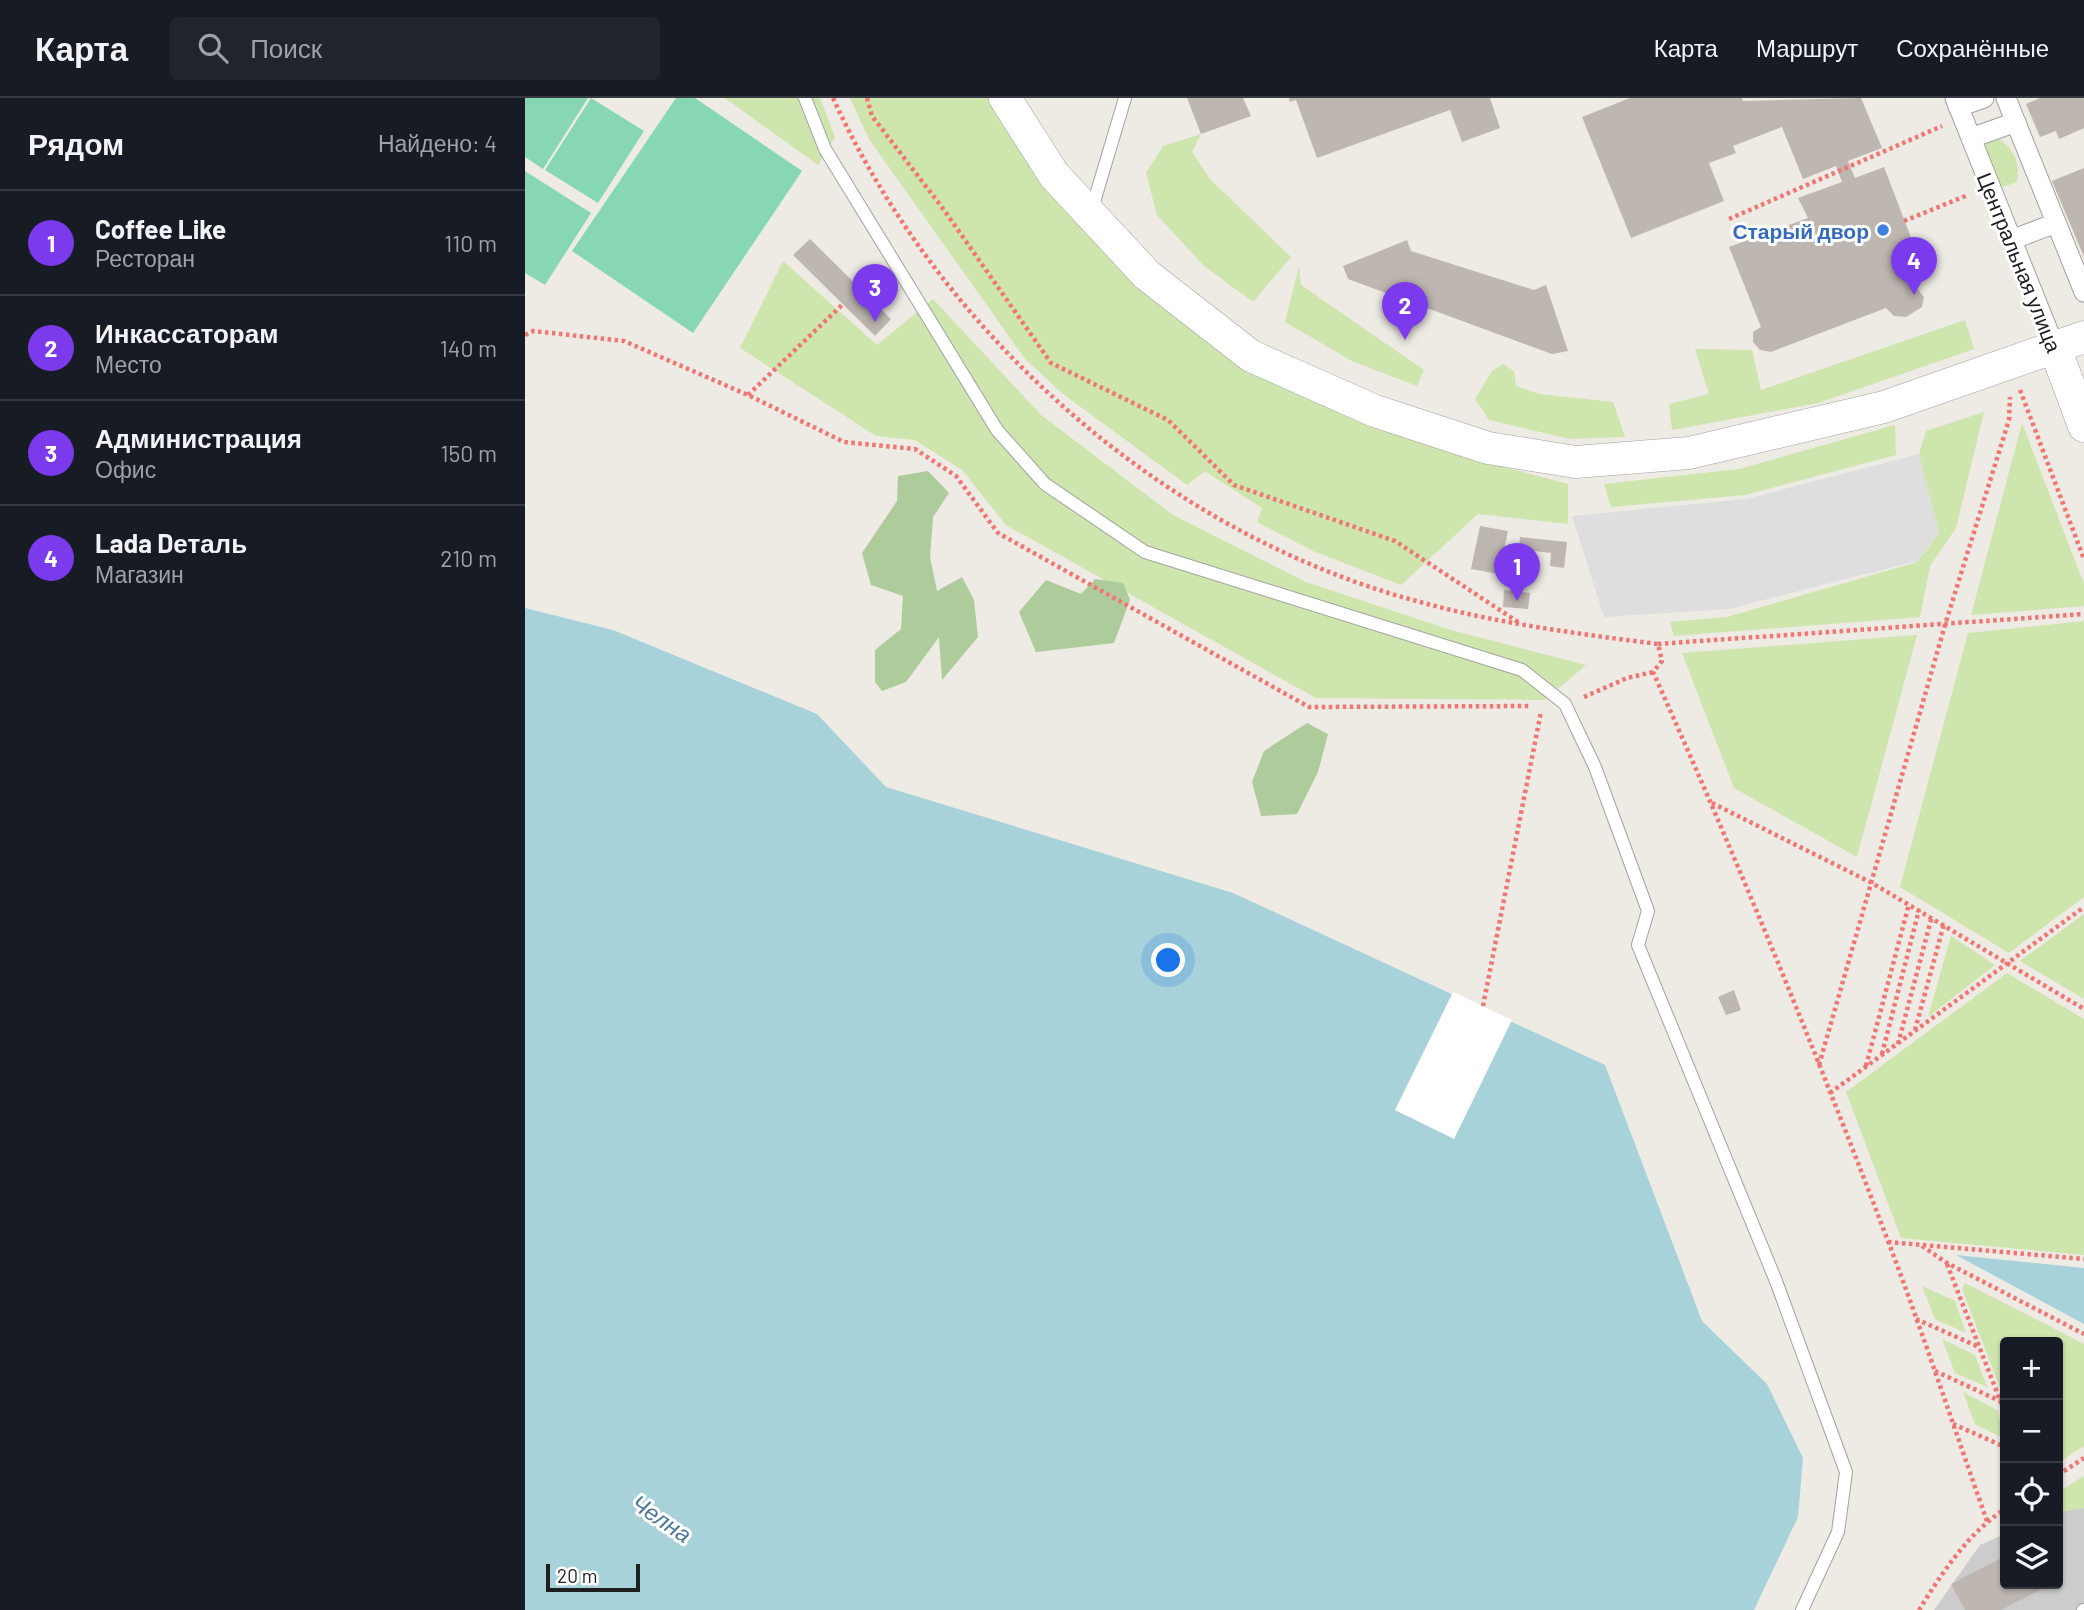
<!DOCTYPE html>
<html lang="ru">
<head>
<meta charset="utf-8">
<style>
	:root { --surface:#171b24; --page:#20242c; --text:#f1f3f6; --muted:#9ea1a6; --line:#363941; --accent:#7c3aed }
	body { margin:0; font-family:Barlow,sans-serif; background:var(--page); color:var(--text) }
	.controls { position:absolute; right:21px; bottom:21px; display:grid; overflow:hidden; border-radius:7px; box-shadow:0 2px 5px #0004 }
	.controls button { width:63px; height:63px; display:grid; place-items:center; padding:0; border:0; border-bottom:2px solid var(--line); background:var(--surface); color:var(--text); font:35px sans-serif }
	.scale { position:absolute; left:21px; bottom:18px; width:94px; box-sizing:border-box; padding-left:7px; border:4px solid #1e1e1e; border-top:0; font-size:19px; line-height:24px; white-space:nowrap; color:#1e1e1e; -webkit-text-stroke:5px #fff; paint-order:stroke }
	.you { position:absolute; left:644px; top:863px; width:24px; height:24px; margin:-18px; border:5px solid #fff; border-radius:50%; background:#1a73e8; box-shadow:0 0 0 10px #1a73e833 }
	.badge { display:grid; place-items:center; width:46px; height:46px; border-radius:50%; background:var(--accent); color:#fff; font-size:23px; font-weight:700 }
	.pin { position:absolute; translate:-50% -58px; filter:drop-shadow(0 2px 4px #0008) }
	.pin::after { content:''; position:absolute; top:37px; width:24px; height:21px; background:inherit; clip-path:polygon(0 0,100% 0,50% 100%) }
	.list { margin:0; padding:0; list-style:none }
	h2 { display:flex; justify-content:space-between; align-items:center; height:91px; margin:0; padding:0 28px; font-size:30px }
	h2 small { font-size:23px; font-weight:400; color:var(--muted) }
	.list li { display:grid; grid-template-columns:46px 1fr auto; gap:21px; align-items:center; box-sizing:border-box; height:105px; padding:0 28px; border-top:2px solid var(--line) }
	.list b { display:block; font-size:26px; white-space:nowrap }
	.list p { margin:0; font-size:23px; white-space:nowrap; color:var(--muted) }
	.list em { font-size:23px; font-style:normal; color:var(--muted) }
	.icon { flex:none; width:38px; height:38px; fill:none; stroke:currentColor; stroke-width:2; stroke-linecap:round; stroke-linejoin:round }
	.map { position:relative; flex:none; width:1559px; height:1512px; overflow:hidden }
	header { display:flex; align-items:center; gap:42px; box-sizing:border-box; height:98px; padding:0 35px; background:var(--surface); border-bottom:2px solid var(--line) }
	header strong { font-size:33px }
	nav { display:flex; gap:38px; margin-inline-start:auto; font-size:24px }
	.search { width:490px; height:63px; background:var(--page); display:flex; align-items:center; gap:18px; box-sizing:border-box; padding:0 24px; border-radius:7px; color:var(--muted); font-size:26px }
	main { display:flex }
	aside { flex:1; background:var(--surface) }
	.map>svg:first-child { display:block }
	.religious { fill:#ccc }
	.grass { fill:#cee5ad }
	.forest { fill:#aecb9c }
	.pitch { fill:#87d8b2 }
	.parking { fill:#dedede }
	.water { fill:#a7d2d9 }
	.pier { fill:#fff }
	.building { fill:#beb6b1 }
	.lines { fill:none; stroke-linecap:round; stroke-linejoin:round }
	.service-casing { stroke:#a2a2a2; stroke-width:14 }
	.pedestrian-casing { stroke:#a2a2a2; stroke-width:21 }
	.tertiary-casing { stroke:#a2a2a2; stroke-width:33 }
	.path { stroke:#f17573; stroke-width:4.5; stroke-dasharray:3.5 3.5; stroke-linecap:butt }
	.service { stroke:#fff; stroke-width:12 }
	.pedestrian { stroke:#fff; stroke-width:19 }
	.tertiary { stroke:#fff; stroke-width:32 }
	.shop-dot { fill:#3f7fe0; stroke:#fff; stroke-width:2.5 }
	.labels { text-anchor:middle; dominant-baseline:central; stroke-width:6; stroke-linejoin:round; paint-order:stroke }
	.shop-label { font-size:21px; font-weight:bold; fill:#366cbe; stroke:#fff; text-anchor:end }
	.street-label { font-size:21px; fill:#1e1e1e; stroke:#fff }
	.water-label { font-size:23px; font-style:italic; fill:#4a7898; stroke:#fff }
</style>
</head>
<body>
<header>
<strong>Карта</strong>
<div class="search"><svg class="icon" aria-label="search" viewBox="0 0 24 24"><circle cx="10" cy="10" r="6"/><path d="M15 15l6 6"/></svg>Поиск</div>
<nav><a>Карта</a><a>Маршрут</a><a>Сохранённые</a></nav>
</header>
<main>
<aside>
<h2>Рядом<small>Найдено: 4</small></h2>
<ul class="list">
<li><span class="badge">1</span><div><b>Coffee Like</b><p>Ресторан</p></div><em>110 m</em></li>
<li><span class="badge">2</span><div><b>Инкассаторам</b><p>Место</p></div><em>140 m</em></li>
<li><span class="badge">3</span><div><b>Администрация</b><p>Офис</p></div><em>150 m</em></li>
<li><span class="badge">4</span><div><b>Lada Dеталь</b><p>Магазин</p></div><em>210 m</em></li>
</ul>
</aside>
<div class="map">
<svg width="1559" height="1512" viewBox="0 0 1559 1512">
	<rect width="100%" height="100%" fill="#eeeae4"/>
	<path class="religious" d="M1559 1410V1512H1409L1455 1447 1480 1436V1486H1533V1414Z"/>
	<path class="grass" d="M200 0H295L310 39 293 67Z
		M325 0H471L564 130 833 322 934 357 1043 386V426L953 416 876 487 788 453 732 424 737 410 680 373 662 387 538 296 500 261 344 41Z
		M676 36 667 54 685 81 766 159 728 204 679 168 632 117 621 75 638 48Z
		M1475 41C1490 53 1495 65 1492 84L1478 89C1466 77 1460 63 1461 46Z
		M258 163 352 247 408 201 516 317 648 417 781 484 926 532 1061 567 1020 602 791 600 481 427 437 372 390 342 351 338 215 250Z
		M774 168 776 187 899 272 892 288 827 263 760 224Z
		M1440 222 1449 251 1293 305 1147 332 1144 306 1184 296 1170 251 1227 252 1236 292Z
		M978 266 989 273 991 288 1014 296 1088 304 1100 339 1045 341 964 322 950 301 967 273Z
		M1459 314 1431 430 1405 468 1395 519 1149 538 1145 524 1202 519 1392 464 1414 435 1394 356 1401 333Z
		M1497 325 1559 486V508L1446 517Z
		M1370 327 1371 357 1220 397 1086 409 1079 386 1214 371Z
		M1559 523V799L1484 855 1375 789 1443 535Z
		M1392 537 1332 759 1209 690 1157 555Z
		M1559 816V901L1495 863Z
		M1426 838 1470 867 1403 919Z
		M1482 875 1559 921V1157L1376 1140 1321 994Z
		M1440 1185 1559 1246V1348L1533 1365V1244H1480V1303L1437 1191Z
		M1397 1188 1430 1203 1441 1235 1410 1221Z
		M1417 1241 1450 1257 1462 1289 1430 1275Z
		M1438 1294 1472 1312 1480 1341 1450 1326Z
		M1559 1378V1410L1533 1414V1394Z"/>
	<path class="forest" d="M403 373 424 395 408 419 405 459 412 493 437 479 449 502 453 539 417 582 414 539 381 584 357 593 350 584V552L376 531 378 498 346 487 337 455 372 403 373 378Z
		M570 481 598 485 605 502 589 545 511 554 494 514 521 482 556 496Z
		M782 625 803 636 793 674 772 716 736 718 727 684 739 653Z"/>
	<path class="pitch" d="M0 0H63L18 71 0 59Z
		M66 0 119 33 73 105 20 72Z
		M151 0H170L277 73 168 235 47 153Z
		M0 73 66 115 20 187 0 175Z"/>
	<path class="parking" d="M1394 356 1414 435 1392 463 1203 511 1079 519 1047 418 1221 401Z"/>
	<path class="water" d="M0 510 88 532 292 616 361 689 708 795 1080 967 1177 1223 1242 1286 1278 1360 1273 1419 1229 1512H0Z
		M1431 1157 1559 1170V1226Z"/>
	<path class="pier" d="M928 894 987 922 929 1041 870 1012Z"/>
	<path class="building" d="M662 0H718L726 18 676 36Z
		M764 0H965L975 30 937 44 925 12 792 60 771 2 765 4Z
		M1105 0H1217L1218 3 1336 0 1357 50 1323 63 1330 80 1359 69 1400 176 1384 181 1399 199 1397 209 1381 219 1369 218 1361 210 1246 254 1235 252 1228 244V234L1236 229 1204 149 1283 120 1273 100 1317 84 1311 68 1278 81 1257 29 1208 48 1211 55 1184 65 1199 103 1106 140 1057 19Z
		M1515 0H1559V30L1534 41 1531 33 1515 39 1501 6Z
		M1559 70V159L1527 83Z
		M285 141 366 221 350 238 268 157Z
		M882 142 886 153 1009 192 1021 187 1043 253 1027 256 823 181 818 168Z
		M955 428 983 433 974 476 946 471Z
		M995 439 1042 444 1039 470 1025 468 1026 455 994 451Z
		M979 492 1005 495 1003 511 978 509Z
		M1209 892 1216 912 1201 917 1193 899Z
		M1480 1458V1486H1514L1517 1491 1476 1512H1440L1426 1486Z"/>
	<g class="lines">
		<defs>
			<path id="service" d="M280 0 300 51 472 332 520 386 620 454 997 572 1040 606 1070 669 1123 813 1113 847 1251 1183 1321 1374 1313 1434 1277 1512
				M566 114 600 0
				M1558 1512H1559"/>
			<path id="pedestrian" d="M1430 0 1530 250
				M1481 0 1559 194
				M1433 9 1459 0
				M1446 40 1491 24
				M1486 142 1531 125"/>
			<path id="tertiary" d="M480 0 529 77 622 177 726 258 850 313 963 350 1051 364 1164 355 1359 309 1559 239
				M1530 250 1559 328"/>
		</defs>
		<use href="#service" class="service-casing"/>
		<use href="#pedestrian" class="pedestrian-casing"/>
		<use href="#tertiary" class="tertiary-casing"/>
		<path class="path" d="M308 0C417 239 643 439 899 505 976 526 1054 536 1133 546L1137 563 1128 574C1212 761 1290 951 1363 1143 1398 1235 1429 1330 1462 1423
			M342 0 347 18 419 112 526 265 643 322 709 387 870 443 996 526
			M1204 121 1417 28
			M1379 123 1443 97
			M0 237 8 233 99 243 223 297 319 344 390 351 431 378 473 435 784 609 1006 608
			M1495 292 1559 461
			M223 297 318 206
			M1133 546 1559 516
			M1059 599 1102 580 1128 574
			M1187 705 1347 785 1559 911
			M958 908 1016 614
			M1390 932 1419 826
			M1373 946 1407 818
			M1357 956 1394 812
			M1294 967 1420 527 1484 322 1485 299
			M1341 968 1384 806
			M1305 995 1559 809
			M1363 1144 1559 1161
			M1397 1148 1422 1165 1559 1236
			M1422 1166 1480 1315
			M1391 1221 1454 1249
			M1410 1273 1475 1303
			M1428 1326 1480 1349
			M1533 1377 1559 1360
			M1394 1512C1417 1475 1443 1435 1480 1411"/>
		<use href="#service" class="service"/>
		<use href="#pedestrian" class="pedestrian"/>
		<use href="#tertiary" class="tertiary"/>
	</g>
	<circle class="shop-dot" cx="1358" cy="132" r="7"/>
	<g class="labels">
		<g class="shop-label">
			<text x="1344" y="132">Старый двор</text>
		</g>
		<g class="street-label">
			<text transform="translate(1495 164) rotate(68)">Центральная улица</text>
		</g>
		<g class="water-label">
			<text transform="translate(137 1420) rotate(34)">Челна</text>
		</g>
	</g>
</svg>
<div class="controls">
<button>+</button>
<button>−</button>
<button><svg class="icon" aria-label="locate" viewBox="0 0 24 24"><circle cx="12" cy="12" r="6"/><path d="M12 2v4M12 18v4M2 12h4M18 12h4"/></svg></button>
<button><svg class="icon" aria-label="layers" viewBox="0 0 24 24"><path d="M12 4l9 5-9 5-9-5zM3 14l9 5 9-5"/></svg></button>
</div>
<div class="scale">20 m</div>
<div class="you"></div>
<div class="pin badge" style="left:992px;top:503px">1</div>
<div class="pin badge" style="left:880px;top:242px">2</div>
<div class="pin badge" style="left:350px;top:224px">3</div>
<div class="pin badge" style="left:1389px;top:197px">4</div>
</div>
</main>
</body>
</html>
